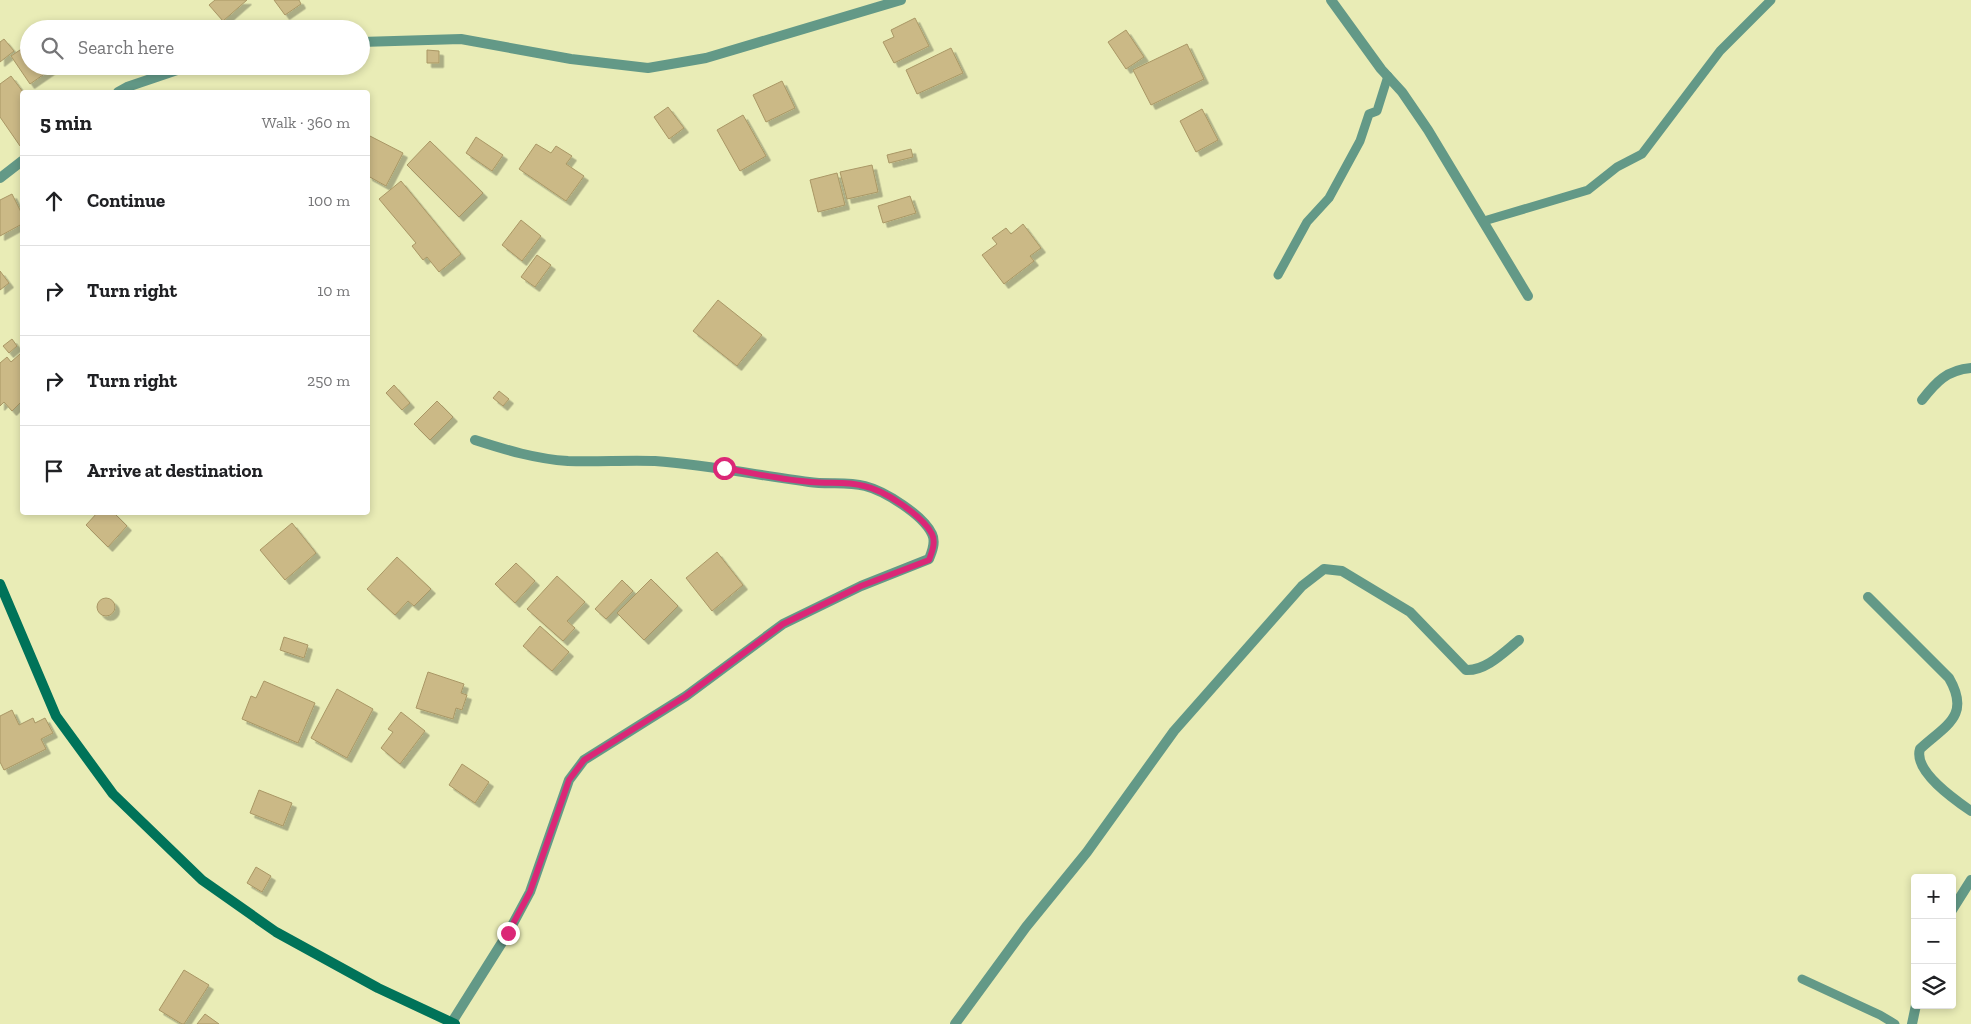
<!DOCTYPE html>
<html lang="en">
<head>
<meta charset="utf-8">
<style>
	:root { --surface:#fff; --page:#f2f2f2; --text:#202124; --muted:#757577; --line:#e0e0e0 }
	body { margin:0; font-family:"Zilla Slab",serif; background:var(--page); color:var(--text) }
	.controls { position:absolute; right:15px; bottom:15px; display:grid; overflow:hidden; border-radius:5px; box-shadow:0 2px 8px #0003 }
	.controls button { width:45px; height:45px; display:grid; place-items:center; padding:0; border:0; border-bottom:1px solid var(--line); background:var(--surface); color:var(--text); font:25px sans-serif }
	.stop { position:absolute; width:15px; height:15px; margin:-11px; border:4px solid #db2777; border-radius:50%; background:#fff }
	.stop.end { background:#db2777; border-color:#fff; box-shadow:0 1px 5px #0008 }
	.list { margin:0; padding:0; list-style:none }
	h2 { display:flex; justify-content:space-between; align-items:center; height:65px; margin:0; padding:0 20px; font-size:21px }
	h2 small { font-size:16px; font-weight:400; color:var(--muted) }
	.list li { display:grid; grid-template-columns:32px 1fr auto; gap:15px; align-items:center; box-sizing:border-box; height:90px; padding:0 20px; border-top:1px solid var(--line) }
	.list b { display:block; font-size:19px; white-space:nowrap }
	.list em { font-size:16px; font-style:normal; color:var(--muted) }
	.icon { flex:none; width:28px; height:28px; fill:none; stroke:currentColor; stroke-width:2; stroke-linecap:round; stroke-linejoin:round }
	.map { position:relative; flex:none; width:1971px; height:1024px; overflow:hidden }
	.search { position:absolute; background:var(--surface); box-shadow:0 2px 8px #0003; left:20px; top:20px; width:350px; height:55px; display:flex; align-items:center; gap:12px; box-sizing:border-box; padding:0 18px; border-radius:28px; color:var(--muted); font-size:19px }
	.panel { position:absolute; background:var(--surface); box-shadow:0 2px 8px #0003; left:20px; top:90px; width:350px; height:425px; border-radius:5px }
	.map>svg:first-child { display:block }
	.building { fill:#cbb986; stroke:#a99765; filter:url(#shadow) }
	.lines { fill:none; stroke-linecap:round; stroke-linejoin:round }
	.lane { stroke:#639987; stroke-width:9 }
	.street { stroke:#639987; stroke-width:10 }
	.secondary { stroke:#007359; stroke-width:10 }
	.route { stroke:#db2777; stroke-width:6 }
</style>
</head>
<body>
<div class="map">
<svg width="1971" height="1024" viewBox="0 0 1971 1024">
	<defs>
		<filter id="shadow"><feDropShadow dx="4.5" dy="4.5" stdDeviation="0" flood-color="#0004"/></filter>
	</defs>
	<rect width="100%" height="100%" fill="#e9ecb6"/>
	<path class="building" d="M215 0H247L223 21 209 5Z
		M274 0H299L301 4 285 15Z
		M915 18 929 46 894 63 883 42 894 37 891 30Z
		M1126 30 1144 57 1126 69 1108 42Z
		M4 39 14 51 0 62V42Z
		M29 44V66H56L30 84 11 56Z
		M1187 44 1204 79 1151 105 1133 70Z
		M951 48 963 73 917 94 906 70Z
		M427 50 439 51V63H427Z
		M11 76 23 92 22 145 20 146 0 117V84Z
		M782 81 795 108 766 122 753 95Z
		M668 107 684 128 669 139 654 117Z
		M1202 109 1218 140 1196 152 1180 121Z
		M743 115 766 156 740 171 717 130Z
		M368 135 403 153 386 186 368 176Z
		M476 137 503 155 492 171 466 153Z
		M430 141 483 193 459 217 407 165Z
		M536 144 551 153 556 146 572 156 566 164 584 176 566 201 519 169Z
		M911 149 913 157 889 163 887 155Z
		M872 165 878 192 847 199 840 172Z
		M837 173 845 205 818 212 810 180Z
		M401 181 461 254 439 272 427 257 423 260 412 246 416 243 379 199Z
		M12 194 22 214V224L0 236V200Z
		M910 196 916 213 883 223 878 206Z
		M521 220 541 236 522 261 502 245Z
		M1023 224 1041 248 1030 256 1034 261 1004 284 982 255 997 244 992 238 1006 228 1011 234Z
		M537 255 551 265 535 287 521 277Z
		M0 271 9 283 0 290Z
		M718 300 762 335 737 366 693 331Z
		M12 339 17 346 9 353 3 346Z
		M21 353 22 401 12 411 4 402 0 406V363L7 357 11 362Z
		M394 385 410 403 402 410 386 393Z
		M499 391 509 399 503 406 493 398Z
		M437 401 453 417 430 440 414 424Z
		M98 512H113L127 526 108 547 86 525Z
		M292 523 316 553 285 580 260 550Z
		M717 552 743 585 712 611 686 578Z
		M397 557 431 589 414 606 408 601 395 615 367 589Z
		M516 563 535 581 515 603 495 584Z
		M557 576 585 602 567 621 575 628 563 641 527 609Z
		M651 579 678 606 644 640 617 613Z
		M622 580 633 591 606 619 595 609Z
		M97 607a9 9 0 1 1 18 0a9 9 0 1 1-18 0Z
		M540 626 569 652 552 671 523 646Z
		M284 637 308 645 304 658 280 650Z
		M428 672 464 684 461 693 467 695 462 710 456 708 453 719 416 708Z
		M264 681 315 703 298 743 242 719 251 696 256 698Z
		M337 689 373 709 347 758 311 738Z
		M12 710 19 725 33 718 35 723 45 718 53 733 41 739 46 749 4 770 0 762V716Z
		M401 712 425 731 400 764 381 748 393 732 388 729Z
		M462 764 489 782 475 803 449 785Z
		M259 790 292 803 283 826 250 813Z
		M256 867 271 876 262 892 247 883Z
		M184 970 209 985 184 1024H182L159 1010Z
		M205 1014 219 1024H197Z"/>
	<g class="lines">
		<path class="lane" d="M1484 221 1588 190 1617 167 1642 154 1720 51 1771 0
			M1278 275 1307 222 1329 198 1360 141 1369 114 1377 111 1388 76
			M1802 979 1880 1015 1895 1024"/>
		<path class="street" d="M1331 0 1381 69 1402 92 1428 130 1528 296
			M361 42 461 39 571 59 648 68 706 58 901 0
			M118 92 127 87 189 66
			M0 178 22 161
			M1922 400C1936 382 1947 370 1971 368
			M1868 597 1949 678C1971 716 1946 725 1920 749 1913 771 1955 800 1971 811
			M1952 910 1971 880
			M452 1022 508 933 530 892 569 780 584 760 686 696 783 624 861 586 929 559C932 552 936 542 932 534 923 515 885 491 865 486 846 481 828 485 809 482 757 475 707 465 655 461 626 460 597 462 568 461 536 459 506 450 475 440
			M955 1024 1026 927 1087 852 1174 731 1302 586 1324 569 1342 571 1410 612 1466 670C1486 671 1504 652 1519 640
			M1912 1024 1916 1005"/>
		<path class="secondary" d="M0 584 56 716 113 794 202 880 276 932 378 988 455 1024"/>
	</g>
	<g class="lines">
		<path class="route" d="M508 933 530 892 569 780 584 760 686 696 783 624 861 586 929 560C932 552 936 542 932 534 922 515 884 490 864 486 846 481 829 484 811 482 782 480 753 473 724 468"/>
	</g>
</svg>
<div class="controls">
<button>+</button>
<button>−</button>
<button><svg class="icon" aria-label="layers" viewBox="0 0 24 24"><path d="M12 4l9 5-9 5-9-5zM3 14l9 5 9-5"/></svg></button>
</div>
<div class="stop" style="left:724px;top:468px"></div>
<div class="stop end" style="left:508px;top:933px"></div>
<div class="search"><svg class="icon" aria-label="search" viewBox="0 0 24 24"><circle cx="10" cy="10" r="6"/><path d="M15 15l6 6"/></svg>Search here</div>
<section class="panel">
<h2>5 min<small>Walk · 360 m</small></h2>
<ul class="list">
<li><svg class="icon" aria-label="ahead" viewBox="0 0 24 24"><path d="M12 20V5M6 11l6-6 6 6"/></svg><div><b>Continue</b></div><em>100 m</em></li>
<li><svg class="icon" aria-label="right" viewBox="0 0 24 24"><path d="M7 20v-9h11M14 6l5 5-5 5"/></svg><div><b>Turn right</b></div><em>10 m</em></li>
<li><svg class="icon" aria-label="right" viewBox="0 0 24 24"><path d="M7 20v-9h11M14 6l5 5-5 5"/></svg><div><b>Turn right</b></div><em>250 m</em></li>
<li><svg class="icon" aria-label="arrive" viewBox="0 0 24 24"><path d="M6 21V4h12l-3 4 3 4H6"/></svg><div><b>Arrive at destination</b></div></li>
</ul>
</section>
</div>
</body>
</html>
